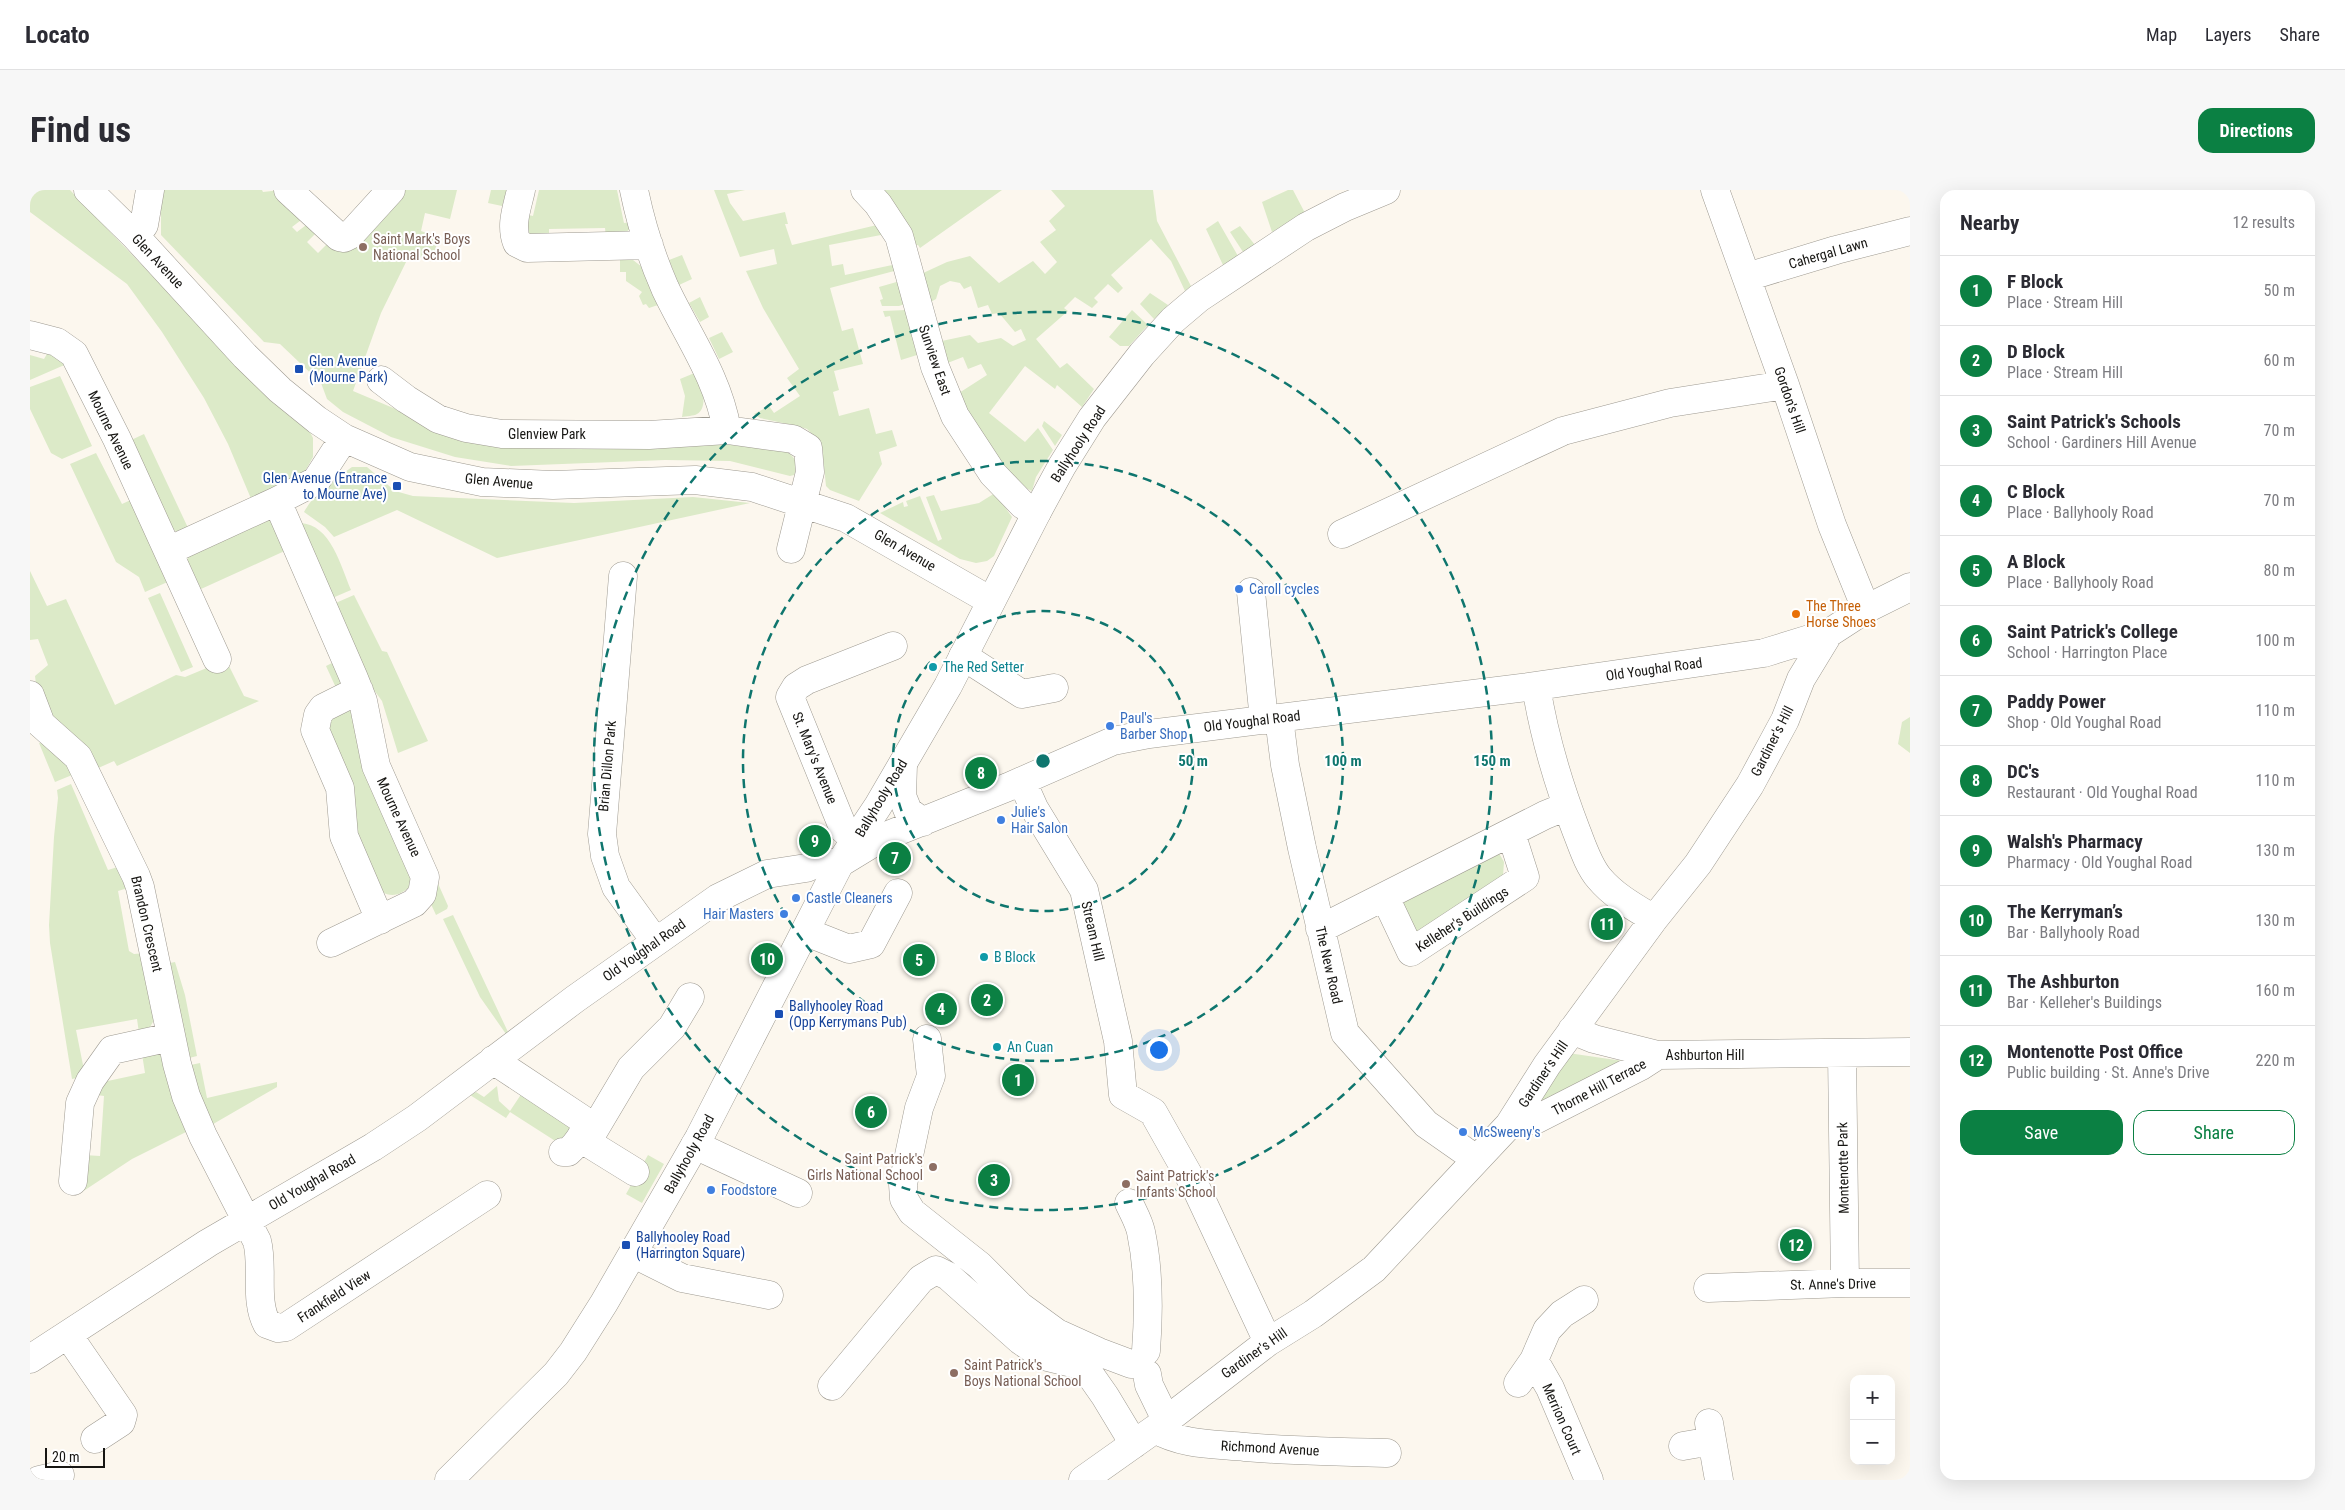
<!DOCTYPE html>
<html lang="en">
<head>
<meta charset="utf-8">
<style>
	:root { --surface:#fff; --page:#f7f7f7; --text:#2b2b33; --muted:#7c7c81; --line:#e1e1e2; --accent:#0b8043 }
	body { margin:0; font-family:"Roboto Condensed",sans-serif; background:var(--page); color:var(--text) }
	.controls { position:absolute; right:15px; bottom:15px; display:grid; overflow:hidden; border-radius:10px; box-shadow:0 5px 20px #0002 }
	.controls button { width:45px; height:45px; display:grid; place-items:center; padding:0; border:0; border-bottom:1px solid var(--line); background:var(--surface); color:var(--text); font:25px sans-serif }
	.scale { position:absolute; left:15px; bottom:12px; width:60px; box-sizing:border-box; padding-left:5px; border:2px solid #171613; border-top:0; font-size:14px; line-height:18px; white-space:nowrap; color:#171613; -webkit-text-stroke:4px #fff; paint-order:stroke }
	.you { position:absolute; left:1128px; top:859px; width:18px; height:18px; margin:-12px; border:4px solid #fff; border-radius:50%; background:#1a73e8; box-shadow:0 0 0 8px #1a73e833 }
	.badge { display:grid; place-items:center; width:32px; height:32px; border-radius:50%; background:var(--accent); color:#fff; font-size:16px; font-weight:700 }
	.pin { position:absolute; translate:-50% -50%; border:2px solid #fff; box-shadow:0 1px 5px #0006 }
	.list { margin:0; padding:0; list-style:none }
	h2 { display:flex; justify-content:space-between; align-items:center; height:65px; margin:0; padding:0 20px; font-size:21px }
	h2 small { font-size:16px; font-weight:400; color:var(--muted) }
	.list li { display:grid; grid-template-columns:32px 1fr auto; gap:15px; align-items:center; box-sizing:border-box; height:70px; padding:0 20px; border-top:1px solid var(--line) }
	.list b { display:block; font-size:19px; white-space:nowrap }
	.list p { margin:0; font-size:16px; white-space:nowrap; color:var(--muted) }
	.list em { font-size:16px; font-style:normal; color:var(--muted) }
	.actions { display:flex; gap:10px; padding:15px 20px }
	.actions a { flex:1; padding:11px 0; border:1px solid var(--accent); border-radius:15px; text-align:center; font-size:18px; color:var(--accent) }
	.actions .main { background:var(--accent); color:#fff }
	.map { position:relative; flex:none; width:1880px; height:1290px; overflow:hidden; border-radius:15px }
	header { display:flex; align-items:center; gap:30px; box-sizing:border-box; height:70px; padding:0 25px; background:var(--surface); border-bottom:1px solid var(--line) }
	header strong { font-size:24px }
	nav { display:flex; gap:28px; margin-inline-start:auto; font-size:18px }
	.intro { display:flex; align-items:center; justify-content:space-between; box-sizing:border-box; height:120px; padding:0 30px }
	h1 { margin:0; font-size:35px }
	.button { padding:12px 22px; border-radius:15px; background:var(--accent); color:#fff; font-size:18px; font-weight:700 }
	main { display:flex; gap:30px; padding:0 30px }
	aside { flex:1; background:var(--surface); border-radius:15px; box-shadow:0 5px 20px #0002 }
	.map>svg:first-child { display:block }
	.green { fill:#dceac8; fill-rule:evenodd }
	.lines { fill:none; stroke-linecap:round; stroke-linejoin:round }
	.minor-casing { stroke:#9e9a91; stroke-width:29 }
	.major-casing { stroke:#9e9a91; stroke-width:29 }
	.minor { stroke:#fff; stroke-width:28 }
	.major { stroke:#fff; stroke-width:28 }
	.ring { fill:none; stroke:#0f766e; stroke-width:2.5; stroke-dasharray:9 6 }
	.education-dot { fill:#8d6e63; stroke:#fff; stroke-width:2 }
	.transit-dot { fill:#1a4fb4; stroke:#fff; stroke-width:2 }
	.shop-dot { fill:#3f7fe0; stroke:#fff; stroke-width:2 }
	.food-dot { fill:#e8710a; stroke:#fff; stroke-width:2 }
	.culture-dot { fill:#0f9aa8; stroke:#fff; stroke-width:2 }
	.labels { text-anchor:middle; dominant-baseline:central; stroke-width:4; stroke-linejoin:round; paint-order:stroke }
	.education-label { font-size:14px; fill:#785e54; stroke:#fff; text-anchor:start }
	.street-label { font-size:14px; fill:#171613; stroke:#fff }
	.transit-label { font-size:14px; fill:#164399; stroke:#fff; text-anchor:start }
	.shop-label { font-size:14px; fill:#366cbe; stroke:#fff; text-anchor:start }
	.food-label { font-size:14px; fill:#c56008; stroke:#fff; text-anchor:start }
	.culture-label { font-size:14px; fill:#0d838f; stroke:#fff; text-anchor:start }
	.centre { fill:#0f766e; stroke:#fff; stroke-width:2.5 }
	.ring-label { font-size:15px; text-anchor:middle; font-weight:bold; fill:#0f766e; stroke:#fff; stroke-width:4; stroke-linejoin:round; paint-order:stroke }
</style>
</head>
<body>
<header>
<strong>Locato</strong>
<nav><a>Map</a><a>Layers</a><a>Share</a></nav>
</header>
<div class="intro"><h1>Find us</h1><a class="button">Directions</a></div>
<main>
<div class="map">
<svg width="1880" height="1290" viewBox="0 0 1880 1290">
	<rect width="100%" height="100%" fill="#fcf7ee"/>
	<path class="green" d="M0 0H40L244 213 279 240 283 248V267L274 283 222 311 198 254 174 208 132 142 97 94 0 22Z
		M131 0H232L233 2 251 0 279 24 262 37 267 42 284 29 317 59 371 0H427L420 29 395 23 391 41 409 47 403 67 378 68 351 123 323 201 375 223 621 256 691 254 753 260C764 265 770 273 764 285L760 286 700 271 635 270 481 276 425 267 361 247 313 222 297 209 291 193 250 154 234 152 131 45ZM288 41 299 52 288 63 277 52Z
		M461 0H477L472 16 458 13Z
		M509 0H587L594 33 603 32C597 46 590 46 576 48L575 38 519 39V49H502L492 35 494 24 503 26Z
		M684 0H715L697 4 700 13 713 31 755 22 758 34H755L762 55 847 35 856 44 799 55 802 76 813 74 815 85 867 74 868 80 800 98 812 141 823 138 833 174 804 181 809 200 803 202 809 226 839 218 846 244 862 240 867 256 849 262 852 274 829 311 800 300 796 296 792 257 785 247 777 239 767 236 730 228 724 224 739 216 744 223 770 206 757 188 769 179 733 118 716 81 747 74 744 59 710 67Z
		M849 0H972L890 58 888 55H882Z
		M1021 0H1123L1127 31 1161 96 1155 101 1141 71 1121 49 1081 85 1093 98 1088 103 1078 94 1064 108 1068 112 1062 118 1045 107 1034 118 1038 121 1006 149 1030 178 1037 173 1064 199 1052 217 1027 195 1025 199 995 176 959 223 995 252 1008 238 1023 260 1006 287 1002 301C969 288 945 233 929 203L957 185 951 174 938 179 933 167 915 174 907 152 940 145 948 153 971 148 983 156 996 150 991 139 985 142 969 123 962 124 958 115 948 118 941 96 934 99 930 93 920 91 910 96 906 109 897 114 891 84 917 72 940 66 969 93 1003 71 1015 84 1027 72 1010 52 1026 40 1019 31 1035 16Z
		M1258 0H1263L1275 23 1242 42 1232 12Z
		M1188 31 1208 66 1193 75 1176 39Z
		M1210 36 1225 55 1213 62 1200 42Z
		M652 65 662 89 649 95 639 70Z
		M590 68 603 70 612 77 631 114 619 118 616 114 613 115 609 106 612 102 596 91V82H590Z
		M870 91 875 114 869 116H852L850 110 853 109 849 97Z
		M1120 103 1138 115 1124 129 1110 114Z
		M670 107 679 127 670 132 659 113Z
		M876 120 887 165 871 170 860 126 855 127 853 121Z
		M1102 120 1118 135 1099 156H1090L1079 147Z
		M692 142 703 162 689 169 679 148Z
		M21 157 39 173 0 190V165L14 169Z
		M667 182C670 192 680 216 667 224 664 226 656 226 652 227L655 206 650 189Z
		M30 186 62 256 32 269 21 263 0 219V197Z
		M1014 231 1032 245 1025 256 1012 236Z
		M114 244 159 340 148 342 142 339 97 252Z
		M66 263 92 314 105 308 142 390 115 402 109 387 86 372 40 274Z
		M322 277H337L365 301 383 306 544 313 663 307 720 313 467 368 367 320 304 347 295 337 274 322C284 303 304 290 322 277Z
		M965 303 982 327 964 366 957 371 946 373 930 369 850 323 873 312 874 317 878 316 876 311 890 306 908 351 912 349 896 307 904 305 911 321 949 313Z
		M236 329 242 331 259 359 171 399 157 370 160 362Z
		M270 333C301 334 311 377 321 400L300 409Z
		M0 381 17 416 36 409 85 515 146 485 155 487 196 470 214 506 229 511 87 576 84 571 66 579 25 536 6 494 5 486 18 475 8 449 0 450Z
		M130 403 163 477 151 482 118 408Z
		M324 405 352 461 357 462 398 551 368 563 352 511 341 496 301 415Z
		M310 469 314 489 307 500 296 476Z
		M319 520 326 526 383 693C368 710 355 708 342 693L296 539 297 528Z
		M1880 527V563L1868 554 1872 532Z
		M9 553 18 554 47 583 25 592Z
		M41 594 78 680 94 675 101 697 88 701 99 761 104 764 116 763 127 825 120 837 109 843 107 829 46 840 54 880 51 887 42 889 20 753 19 735 24 647 28 608 27 600Z
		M1466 658 1474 672 1473 686 1386 746 1364 709Z
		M402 680 418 716 417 719 406 725 400 712Z
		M423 725 478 842 476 844 450 807 413 729Z
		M145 772 155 805 167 866 155 869 135 774Z
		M128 863 137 872 160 940 102 969 52 1002 54 965 70 966 74 906 67 905 73 892 115 883 112 864Z
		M1538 863 1593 871 1497 919Z
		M170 873 177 908 247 892V897L178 937 156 876Z
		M467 896 469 911 480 921 496 897 547 931 530 954 480 922 476 928 440 905 446 902 454 907Z
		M618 965 634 974 612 1013 596 1004Z"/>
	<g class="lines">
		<defs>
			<path id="minor" d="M58 0 105 46 215 166 250 200 287 230 314 248 380 277 452 292 523 295 665 290 722 297 816 328 961 411
				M258 0 309 47 314 48 320 45 361 0
				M491 0C487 18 480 35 487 53L497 58 619 55
				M604 0C611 34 621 66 635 98 657 145 688 187 697 240L763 249 778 258 780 282 761 359
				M835 0 848 14 869 46 905 177 925 226 963 284 993 315 1007 322
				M1685 0 1755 195 1802 335 1836 419
				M105 46 114 35 120 0
				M1717 87 1806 60 1880 41
				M0 145 27 152 44 164 87 249 187 469
				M351 190 376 209 408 229 436 238 472 244 619 245 697 240
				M247 311 323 486 333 511 346 576 395 687 392 704 384 713 301 753
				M1312 344 1533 241 1640 213 1755 195
				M138 361 247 311 286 291 314 248
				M593 386 572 644 575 666 586 697 625 751
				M1221 402 1234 530
				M933 466 992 504 1024 498
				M1506 496C1514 546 1528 593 1546 640 1552 655 1558 675 1569 688 1584 706 1604 717 1624 729
				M329 500 293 518 288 525 285 540 310 598 314 646 350 730
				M0 505 11 534 48 567 106 686 110 697 147 874 156 906 173 946 227 1051C234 1077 224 1110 237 1134L248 1138 256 1137 457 1005
				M1249 528 1255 575 1272 658 1315 843 1396 934 1446 969
				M873 574 872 606 878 621 893 632
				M992 591 1004 618 1054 700 1088 851 1093 905 1123 922 1167 1000 1238 1152
				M827 648 814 640 760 507 766 497 777 490 863 456
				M1355 707 1381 762 1495 687 1481 643
				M1290 739 1515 625 1537 616
				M776 742 819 759 841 754 868 703
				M1542 840 1564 849 1628 865 1880 862
				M897 849 901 886 889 918 873 994 874 1009 882 1022 949 1075 990 1116 1027 1143 1069 1162 1101 1174
				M1812 863 1815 1093
				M463 870 555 931C556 943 546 955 538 962H533
				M1479 935 1507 929 1611 876 1628 865
				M550 948 605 982
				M557 952 601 878 642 837 660 807
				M665 955 768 1003
				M43 991 50 913 60 891 82 860 141 847
				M1099 1013C1103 1022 1109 1032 1111 1042 1119 1080 1119 1122 1116 1161
				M604 1064 652 1088 739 1105
				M1678 1098 1815 1093H1880
				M38 1145 93 1225 91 1232 65 1249
				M0 1169 178 1053 343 957 387 928 545 809 688 708 737 684 776 678 788 673H810L851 648 978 597 1083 551 1119 544 1506 496 1734 463 1799 443 1836 419 1880 397
				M1504 1170 1520 1198 1559 1290
				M1117 1184 1119 1195 1136 1230
				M1488 1193 1504 1170 1517 1140 1532 1124 1554 1110
				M802 1196 891 1089 906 1080 918 1086 990 1150 1013 1166 1054 1176 1075 1206 1104 1254
				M1679 1233 1689 1290
				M1125 1239C1152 1255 1184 1254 1215 1257 1262 1261 1310 1262 1357 1263
				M1653 1256 1682 1251
				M9 1290 30 1285
				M1053 1290 1125 1239 1238 1152 1283 1124 1344 1079 1479 935 1517 875 1624 729 1668 674 1720 595 1755 530 1771 489 1799 443"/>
			<path id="major" d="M419 1290 526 1184 543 1162 574 1113 669 948 810 673 848 616 918 496 1007 322 1032 276 1062 228 1112 164 1143 130 1169 108 1276 37 1315 17 1356 0"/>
		</defs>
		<use href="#minor" class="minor-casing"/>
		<use href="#major" class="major-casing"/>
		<use href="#minor" class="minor"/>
		<use href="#major" class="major"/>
	</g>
	<g class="ring">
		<circle cx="1013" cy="571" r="150"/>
		<circle cx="1013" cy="571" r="300"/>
		<circle cx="1013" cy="571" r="449"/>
	</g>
	<g class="education-dot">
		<circle cx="333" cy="57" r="5"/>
		<circle cx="903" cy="977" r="5"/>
		<circle cx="1096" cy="994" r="5"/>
		<circle cx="924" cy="1183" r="5"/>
	</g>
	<g class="transit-dot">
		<rect x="264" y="174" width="10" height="10" rx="2.5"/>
		<rect x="362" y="291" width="10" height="10" rx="2.5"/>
		<rect x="744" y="819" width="10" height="10" rx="2.5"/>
		<rect x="591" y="1050" width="10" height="10" rx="2.5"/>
	</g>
	<g class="shop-dot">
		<circle cx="1209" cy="399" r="5"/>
		<circle cx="1080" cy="536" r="5"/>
		<circle cx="971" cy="630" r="5"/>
		<circle cx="766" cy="708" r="5"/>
		<circle cx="754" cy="724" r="5"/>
		<circle cx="1433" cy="942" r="5"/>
		<circle cx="681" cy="1000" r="5"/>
	</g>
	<circle class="food-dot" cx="1766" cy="424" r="5"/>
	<g class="culture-dot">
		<circle cx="903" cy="477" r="5"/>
		<circle cx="954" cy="767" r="5"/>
		<circle cx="967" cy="857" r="5"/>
	</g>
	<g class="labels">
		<g class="education-label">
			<text x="343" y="49">Saint Mark's Boys<tspan x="343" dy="16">National School</tspan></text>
			<text x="893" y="969" text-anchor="end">Saint Patrick's<tspan x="893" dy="16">Girls National School</tspan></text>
			<text x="1106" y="986">Saint Patrick's<tspan x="1106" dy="16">Infants School</tspan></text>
			<text x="934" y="1175">Saint Patrick's<tspan x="934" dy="16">Boys National School</tspan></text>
		</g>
		<g class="street-label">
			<text transform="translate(1798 63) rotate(-16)">Cahergal Lawn</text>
			<text transform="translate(128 71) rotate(47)">Glen Avenue</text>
			<text transform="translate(905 170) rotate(71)">Sunview East</text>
			<text transform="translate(1760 210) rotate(71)">Gordon's Hill</text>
			<text transform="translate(81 240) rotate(64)">Mourne Avenue</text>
			<text x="517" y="244">Glenview Park</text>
			<text transform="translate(1048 254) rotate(-57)">Ballyhooly Road</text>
			<text transform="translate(469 291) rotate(5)">Glen Avenue</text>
			<text transform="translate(875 360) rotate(30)">Glen Avenue</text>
			<text transform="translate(1624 479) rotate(-8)">Old Youghal Road</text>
			<text transform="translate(1222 531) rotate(-7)">Old Youghal Road</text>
			<text transform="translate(1742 551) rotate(-63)">Gardiner's Hill</text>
			<text transform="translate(785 568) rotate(68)">St. Mary's Avenue</text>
			<text transform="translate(577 576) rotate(-85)">Brian Dillon Park</text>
			<text transform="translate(851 608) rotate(-59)">Ballyhooly Road</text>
			<text transform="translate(369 627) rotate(65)">Mourne Avenue</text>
			<text transform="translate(1432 729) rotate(-33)">Kelleher's Buildings</text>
			<text transform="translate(117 734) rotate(77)">Brandon Crescent</text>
			<text transform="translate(1063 741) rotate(77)">Stream Hill</text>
			<text transform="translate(614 760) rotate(-35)">Old Youghal Road</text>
			<text transform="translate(1299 775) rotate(77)">The New Road</text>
			<text x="1675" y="865">Ashburton Hill</text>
			<text transform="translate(1513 884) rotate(-56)">Gardiner's Hill</text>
			<text transform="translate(1569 897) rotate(-28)">Thorne Hill Terrace</text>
			<text transform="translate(659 964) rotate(-61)">Ballyhooly Road</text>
			<text transform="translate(1813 978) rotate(-91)">Montenotte Park</text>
			<text transform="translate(282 992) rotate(-30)">Old Youghal Road</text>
			<text transform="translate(1803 1094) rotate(-1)">St. Anne's Drive</text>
			<text transform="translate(304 1106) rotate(-33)">Frankfield View</text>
			<text transform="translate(1224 1163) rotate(-35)">Gardiner's Hill</text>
			<text transform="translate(1532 1229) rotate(66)">Merrion Court</text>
			<text transform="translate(1240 1258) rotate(3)">Richmond Avenue</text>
		</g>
		<g class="transit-label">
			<text x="279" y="171">Glen Avenue<tspan x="279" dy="16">(Mourne Park)</tspan></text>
			<text x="357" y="288" text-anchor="end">Glen Avenue (Entrance<tspan x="357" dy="16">to Mourne Ave)</tspan></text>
			<text x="759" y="816">Ballyhooley Road<tspan x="759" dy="16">(Opp Kerrymans Pub)</tspan></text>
			<text x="606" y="1047">Ballyhooley Road<tspan x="606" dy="16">(Harrington Square)</tspan></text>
		</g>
		<g class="shop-label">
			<text x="1219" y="399">Caroll cycles</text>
			<text x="1090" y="528">Paul's<tspan x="1090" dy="16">Barber Shop</tspan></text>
			<text x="981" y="622">Julie's<tspan x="981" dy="16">Hair Salon</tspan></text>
			<text x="776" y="708">Castle Cleaners</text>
			<text x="744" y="724" text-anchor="end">Hair Masters</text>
			<text x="1443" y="942">McSweeny's</text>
			<text x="691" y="1000">Foodstore</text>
		</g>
		<g class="food-label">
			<text x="1776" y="416">The Three<tspan x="1776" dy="16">Horse Shoes</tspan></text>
		</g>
		<g class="culture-label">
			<text x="913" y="477">The Red Setter</text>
			<text x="964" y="767">B Block</text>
			<text x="977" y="857">An Cuan</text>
		</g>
	</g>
	<circle cx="1013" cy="571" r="8" class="centre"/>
	<g class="ring-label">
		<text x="1163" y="576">50 m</text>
		<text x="1313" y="576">100 m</text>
		<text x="1462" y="576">150 m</text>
	</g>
</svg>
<div class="controls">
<button>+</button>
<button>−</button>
</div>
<div class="scale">20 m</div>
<div class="you"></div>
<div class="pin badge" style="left:988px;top:890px">1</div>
<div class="pin badge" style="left:957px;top:810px">2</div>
<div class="pin badge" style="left:964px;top:990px">3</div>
<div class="pin badge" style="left:911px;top:819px">4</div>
<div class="pin badge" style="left:889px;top:770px">5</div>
<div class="pin badge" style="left:841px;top:922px">6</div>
<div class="pin badge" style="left:865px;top:668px">7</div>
<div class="pin badge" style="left:951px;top:583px">8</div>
<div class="pin badge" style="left:785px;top:651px">9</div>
<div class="pin badge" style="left:737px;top:769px">10</div>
<div class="pin badge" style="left:1577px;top:734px">11</div>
<div class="pin badge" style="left:1766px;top:1055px">12</div>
</div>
<aside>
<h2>Nearby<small>12 results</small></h2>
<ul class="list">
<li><span class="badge">1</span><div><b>F Block</b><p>Place · Stream Hill</p></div><em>50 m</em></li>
<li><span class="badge">2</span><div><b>D Block</b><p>Place · Stream Hill</p></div><em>60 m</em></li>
<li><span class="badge">3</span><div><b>Saint Patrick's Schools</b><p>School · Gardiners Hill Avenue</p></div><em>70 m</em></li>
<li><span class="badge">4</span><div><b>C Block</b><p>Place · Ballyhooly Road</p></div><em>70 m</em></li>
<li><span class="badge">5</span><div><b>A Block</b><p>Place · Ballyhooly Road</p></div><em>80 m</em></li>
<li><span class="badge">6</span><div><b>Saint Patrick's College</b><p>School · Harrington Place</p></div><em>100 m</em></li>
<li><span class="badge">7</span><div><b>Paddy Power</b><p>Shop · Old Youghal Road</p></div><em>110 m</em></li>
<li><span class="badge">8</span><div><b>DC's</b><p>Restaurant · Old Youghal Road</p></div><em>110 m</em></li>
<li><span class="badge">9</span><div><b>Walsh's Pharmacy</b><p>Pharmacy · Old Youghal Road</p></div><em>130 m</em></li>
<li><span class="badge">10</span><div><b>The Kerryman’s</b><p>Bar · Ballyhooly Road</p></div><em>130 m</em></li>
<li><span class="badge">11</span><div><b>The Ashburton</b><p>Bar · Kelleher's Buildings</p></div><em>160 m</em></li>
<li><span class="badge">12</span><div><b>Montenotte Post Office</b><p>Public building · St. Anne's Drive</p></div><em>220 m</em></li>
</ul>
<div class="actions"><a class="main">Save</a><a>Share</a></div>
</aside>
</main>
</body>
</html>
